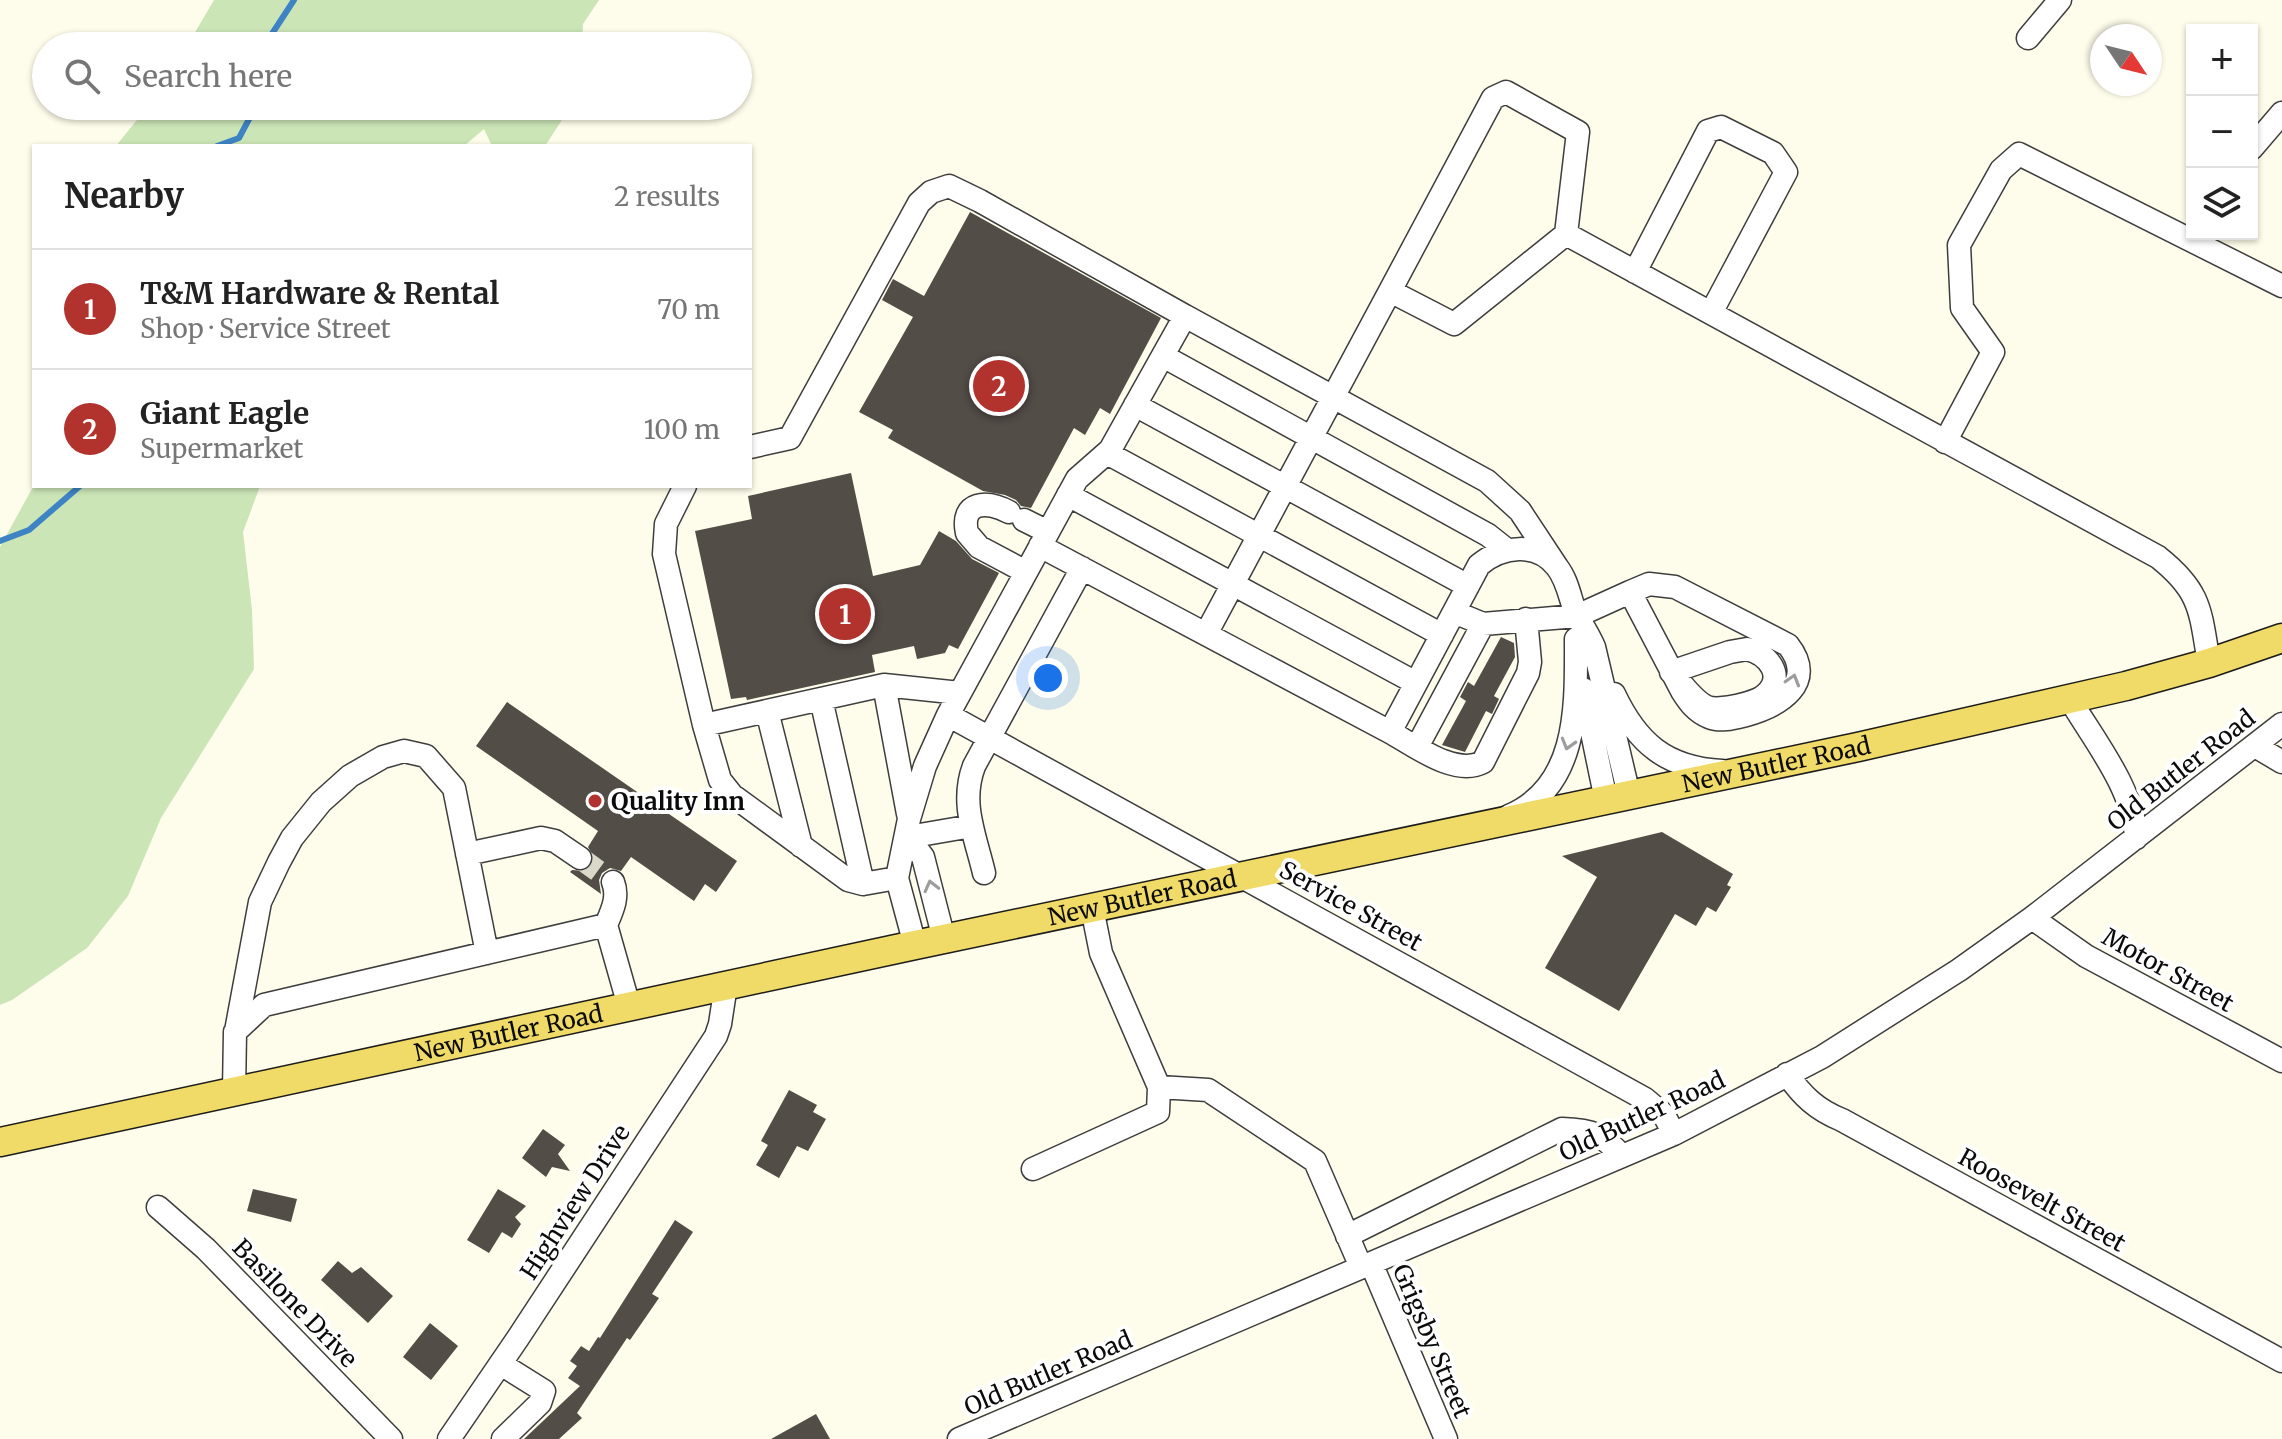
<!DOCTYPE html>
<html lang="en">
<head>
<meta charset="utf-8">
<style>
	:root { --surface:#fff; --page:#f6f6f6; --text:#222; --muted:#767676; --line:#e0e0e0; --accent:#b2322d }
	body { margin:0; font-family:Merriweather,serif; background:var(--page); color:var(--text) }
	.controls { position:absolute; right:24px; top:24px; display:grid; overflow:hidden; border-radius:0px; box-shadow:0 2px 6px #0004 }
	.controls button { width:72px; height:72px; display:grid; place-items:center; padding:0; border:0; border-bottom:2px solid var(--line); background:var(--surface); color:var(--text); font:40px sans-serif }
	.compass { position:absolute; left:2090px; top:24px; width:72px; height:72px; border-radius:50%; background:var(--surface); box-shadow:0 2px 6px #0004; rotate:125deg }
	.you { position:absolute; left:1048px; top:678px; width:28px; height:28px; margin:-20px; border:6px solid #fff; border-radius:50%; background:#1a73e8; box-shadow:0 0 0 12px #1a73e833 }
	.badge { display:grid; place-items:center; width:52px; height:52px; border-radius:50%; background:var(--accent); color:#fff; font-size:26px; font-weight:700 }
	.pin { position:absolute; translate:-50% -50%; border:4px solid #fff; box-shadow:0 2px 8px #0006 }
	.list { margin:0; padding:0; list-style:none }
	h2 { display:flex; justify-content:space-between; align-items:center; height:104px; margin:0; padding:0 32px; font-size:34px }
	h2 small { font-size:26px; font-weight:400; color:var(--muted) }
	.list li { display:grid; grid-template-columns:52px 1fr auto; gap:24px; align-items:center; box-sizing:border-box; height:120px; padding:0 32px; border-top:2px solid var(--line) }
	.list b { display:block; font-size:30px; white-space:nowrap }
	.list p { margin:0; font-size:26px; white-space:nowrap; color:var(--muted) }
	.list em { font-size:26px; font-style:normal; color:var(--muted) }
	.icon { flex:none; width:44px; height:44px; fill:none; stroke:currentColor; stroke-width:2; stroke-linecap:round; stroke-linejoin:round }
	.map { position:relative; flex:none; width:2282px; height:1439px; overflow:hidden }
	.search { position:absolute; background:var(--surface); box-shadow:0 2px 6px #0004; left:32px; top:32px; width:720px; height:88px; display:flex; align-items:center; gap:20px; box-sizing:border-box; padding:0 28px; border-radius:44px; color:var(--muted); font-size:30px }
	.panel { position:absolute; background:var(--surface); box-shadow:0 2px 6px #0004; left:32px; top:144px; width:720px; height:344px; border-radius:0px }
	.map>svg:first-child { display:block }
	.green { fill:#cbe5b7 }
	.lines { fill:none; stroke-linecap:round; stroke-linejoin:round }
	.stream { stroke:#3e83c4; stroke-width:6 }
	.building { fill:#534d48 }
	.minor-tunnel { stroke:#dad8c9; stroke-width:22; stroke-dasharray:22 11; stroke-linecap:butt }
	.minor-casing { stroke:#3e3e3e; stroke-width:25 }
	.major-casing { stroke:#1c1c1c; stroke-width:31 }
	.minor { stroke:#fff; stroke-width:22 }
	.major { stroke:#f0db68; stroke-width:28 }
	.oneway { stroke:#9d9d9d }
	.poi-dot { fill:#b2322d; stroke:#fff; stroke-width:3 }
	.labels { text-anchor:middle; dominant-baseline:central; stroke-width:8; stroke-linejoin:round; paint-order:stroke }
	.street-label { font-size:24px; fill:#0b0b0b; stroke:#fff }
	.poi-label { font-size:24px; font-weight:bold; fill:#0b0b0b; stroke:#fff; text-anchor:start }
</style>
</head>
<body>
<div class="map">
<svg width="2282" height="1439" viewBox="0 0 2282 1439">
	<rect width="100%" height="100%" fill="#fefcea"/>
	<path class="green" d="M214 0H599L583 24 582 46H187Z
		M148 106H571L545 146H492L484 129 464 146H116Z
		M34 485 260 486 243 532 252 610 254 669 161 818 128 896 87 948 12 1000 0 1005V547Z"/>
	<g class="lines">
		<path class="stream" d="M264 46 294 0
			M217 146 239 138 256 106
			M0 541 29 530 80 486"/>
	</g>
	<path class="building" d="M970 212 1161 318 1110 414 1100 408 1085 435 1074 428 1031 508 1021 506 1016 500 1005 495 983 491 888 438 893 430 859 412 913 317 882 300 893 279 924 296Z
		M851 473 873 576 920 565 939 531 956 541 972 559 999 573 958 649 949 645 945 653 917 659 914 646 872 655 875 672 747 700 746 697 731 699 695 531 752 519 748 496Z
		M1501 637 1514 643 1515 657 1494 696 1499 699 1492 714 1486 711 1465 752 1442 745 1466 701 1460 697 1468 682 1474 686Z
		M507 702 737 861 716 892 705 884 694 901 631 857 621 871 610 868 602 873 599 880 601 894 570 872 572 870 585 871 591 866 594 858 588 847 598 831 476 746Z
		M1662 832 1733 874 1727 885 1731 887 1716 912 1707 907 1696 926 1675 914 1619 1011 1545 968 1597 877 1562 856Z
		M789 1090 817 1105 813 1112 826 1119 808 1151 797 1146 779 1178 756 1165 768 1145 761 1141Z
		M543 1129 565 1145 558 1154 570 1171 552 1167 546 1177 522 1158Z
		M253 1189 297 1199 291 1222 247 1211Z
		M498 1189 526 1206 515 1217 521 1224 512 1238 502 1232 489 1253 467 1240Z
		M675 1220 693 1232 652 1294 659 1298 630 1340 627 1338 577 1413 582 1418 559 1439H524L580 1386 568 1378 577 1366 570 1361 581 1346 589 1351 598 1337 600 1338Z
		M338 1261 352 1273 361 1267 393 1296 368 1323 321 1280Z
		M430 1323 458 1346 431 1380 403 1357Z
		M816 1414 830 1439H771Z"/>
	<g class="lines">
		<path class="minor-tunnel" d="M580 858 613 882"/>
		<defs>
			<path id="minor" d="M2028 38 2060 0
				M2252 148 2282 113
				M1566 234 2158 557C2202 592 2200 611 2209 663
				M1635 272 1708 131 1721 127 1773 153 1786 172 1711 313
				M1163 356 1488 535 1507 550
				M1135 405 1468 586
				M1945 442 1993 352 1962 308 1959 245 2001 170 2019 154 2282 286
				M750 447 790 438 919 203 931 192 949 186 980 201 1185 316
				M1107 453 1442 635
				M685 486 666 524 664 554 704 725
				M1068 495 1416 683
				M1009 512C987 500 960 501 967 533L979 547 1026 572
				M1024 520 1048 532
				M1040 546 1390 732 1479 565C1502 546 1537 541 1557 567 1568 581 1570 599 1576 614 1582 625 1589 635 1594 647L1629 795
				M1454 612 1483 624 1577 616 1630 592 1682 691C1689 702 1696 712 1709 717 1720 722 1734 718 1746 715 1779 706 1818 683 1788 645L1675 587 1649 584 1630 592
				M1206 634 1390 291 1454 324 1566 234 1578 132 1506 92 1493 98 1390 291
				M1747 649C1768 654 1786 676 1766 694 1757 703 1719 712 1707 707 1693 701 1682 683 1671 672L1730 652Z
				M884 685 908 814
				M1583 689 1606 800
				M1614 694C1637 743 1666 768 1722 771
				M2069 698C2093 739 2134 789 2136 838
				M821 699 863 884
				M767 711 801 846
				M948 715 1645 1099 1664 1115 1674 1134
				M1390 732C1414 745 1455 777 1483 762L1528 673 1530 662 1526 619
				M2255 746 2282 762
				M1417 747 1483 624
				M1509 816C1580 786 1576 703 1576 639
				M908 837 923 857 944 939
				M908 837 972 826
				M467 854 541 838 555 841 580 858
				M984 873C975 835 960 803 974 766L1082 568
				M897 878 863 884 848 880 732 795 720 780 704 725 884 685 960 693
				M2032 918 2086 956 2282 1061
				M606 925C612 911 619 897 613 882
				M915 945 897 878 909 819 925 766 948 715 1077 479 1110 450 1185 316 1487 481 1520 511 1557 567
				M236 1031 260 902 279 862 292 838 321 802 350 776 383 757 404 751 426 756 454 788 487 953
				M1787 1074C1802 1096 1817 1110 1842 1120L2282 1361
				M1159 1087 1208 1090 1315 1161 1361 1267
				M234 1092 235 1032 264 1005 606 925 629 1006
				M1033 1169 1158 1112 1159 1087 1101 953 1092 908
				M158 1207 206 1249 391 1439
				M1347 1236 1562 1129C1593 1130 1602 1134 1622 1156
				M1371 1263 1446 1439
				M501 1364 544 1391 540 1403 503 1439
				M449 1439 518 1338 716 1036 720 1024 726 985
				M959 1439 1674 1134 1822 1057 1959 970 2032 918 2282 724"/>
			<g id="major">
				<path id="s1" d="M0 1142 915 945 1858 747 2126 686 2209 663 2282 638"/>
			</g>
		</defs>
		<use href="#minor" class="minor-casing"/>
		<use href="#major" class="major-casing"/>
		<use href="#minor" class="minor"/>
		<use href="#major" class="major"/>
	</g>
	<defs><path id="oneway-chevron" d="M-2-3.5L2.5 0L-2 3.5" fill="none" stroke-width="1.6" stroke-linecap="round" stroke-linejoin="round" transform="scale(2)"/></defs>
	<g class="oneway">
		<use href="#oneway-chevron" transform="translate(1793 680) rotate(-73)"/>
		<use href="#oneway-chevron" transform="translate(1568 744) rotate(106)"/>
		<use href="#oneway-chevron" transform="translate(931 886) rotate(-104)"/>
	</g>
	<circle class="poi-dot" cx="595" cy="801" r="8"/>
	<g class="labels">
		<g class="street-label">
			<text stroke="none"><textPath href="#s1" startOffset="1816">New Butler Road</textPath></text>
			<text transform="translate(2181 770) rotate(-38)">Old Butler Road</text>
			<text stroke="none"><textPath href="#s1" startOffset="1168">New Butler Road</textPath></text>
			<text transform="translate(1351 906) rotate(29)">Service Street</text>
			<text transform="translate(2168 970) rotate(29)">Motor Street</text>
			<text stroke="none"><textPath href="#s1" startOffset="520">New Butler Road</textPath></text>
			<text transform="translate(1642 1116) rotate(-25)">Old Butler Road</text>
			<text transform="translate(2042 1200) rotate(29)">Roosevelt Street</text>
			<text transform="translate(575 1202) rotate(-57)">Highview Drive</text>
			<text transform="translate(295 1303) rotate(46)">Basilone Drive</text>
			<text transform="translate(1432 1341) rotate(67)">Grigsby Street</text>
			<text transform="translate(1048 1373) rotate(-23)">Old Butler Road</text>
		</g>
		<g class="poi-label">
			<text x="611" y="801">Quality Inn</text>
		</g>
	</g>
</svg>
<div class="controls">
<button>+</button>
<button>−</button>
<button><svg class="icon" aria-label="layers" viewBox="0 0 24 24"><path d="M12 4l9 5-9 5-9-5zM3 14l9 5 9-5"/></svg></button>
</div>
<svg class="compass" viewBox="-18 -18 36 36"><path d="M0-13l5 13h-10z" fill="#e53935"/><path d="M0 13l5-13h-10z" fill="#767676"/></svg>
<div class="you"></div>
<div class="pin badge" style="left:845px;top:614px">1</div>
<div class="pin badge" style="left:999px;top:386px">2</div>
<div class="search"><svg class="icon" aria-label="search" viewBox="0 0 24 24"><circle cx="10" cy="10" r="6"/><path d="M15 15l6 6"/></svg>Search here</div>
<section class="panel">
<h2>Nearby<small>2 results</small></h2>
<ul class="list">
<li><span class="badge">1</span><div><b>T&amp;M Hardware &amp; Rental</b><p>Shop · Service Street</p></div><em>70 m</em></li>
<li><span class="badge">2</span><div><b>Giant Eagle</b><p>Supermarket</p></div><em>100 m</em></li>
</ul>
</section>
</div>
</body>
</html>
